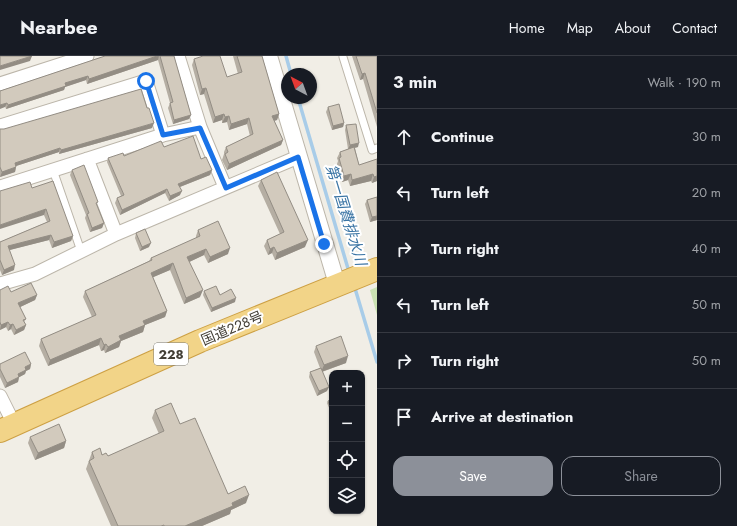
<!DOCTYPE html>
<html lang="en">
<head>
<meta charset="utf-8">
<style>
	:root { --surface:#171b24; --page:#20242c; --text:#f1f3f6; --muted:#9ea1a6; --line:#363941; --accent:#8c9099 }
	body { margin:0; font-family:Jost,"Noto Sans JP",sans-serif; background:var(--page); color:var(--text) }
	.controls { position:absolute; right:12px; bottom:12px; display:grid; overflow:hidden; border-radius:8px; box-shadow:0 1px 3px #0004 }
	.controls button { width:36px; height:36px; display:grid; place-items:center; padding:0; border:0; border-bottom:1px solid var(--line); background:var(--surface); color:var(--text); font:20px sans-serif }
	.compass { position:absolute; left:281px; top:12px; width:36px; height:36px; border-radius:50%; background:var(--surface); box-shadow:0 1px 3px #0004; rotate:319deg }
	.stop { position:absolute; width:12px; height:12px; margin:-9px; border:3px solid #1a73e8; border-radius:50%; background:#fff }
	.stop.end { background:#1a73e8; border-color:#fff; box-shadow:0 1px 4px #0008 }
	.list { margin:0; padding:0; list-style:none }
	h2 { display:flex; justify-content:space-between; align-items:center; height:52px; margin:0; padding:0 16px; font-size:17px }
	h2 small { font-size:13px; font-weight:400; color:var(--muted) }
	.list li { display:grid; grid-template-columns:26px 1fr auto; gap:12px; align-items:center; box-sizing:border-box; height:56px; padding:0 16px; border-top:1px solid var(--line) }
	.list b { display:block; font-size:15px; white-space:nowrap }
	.list em { font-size:13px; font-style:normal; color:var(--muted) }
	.actions { display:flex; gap:8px; padding:12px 16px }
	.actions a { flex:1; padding:9px 0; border:1px solid var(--accent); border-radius:12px; text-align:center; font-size:14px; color:var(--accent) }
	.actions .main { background:var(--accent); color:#fff }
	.icon { flex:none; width:22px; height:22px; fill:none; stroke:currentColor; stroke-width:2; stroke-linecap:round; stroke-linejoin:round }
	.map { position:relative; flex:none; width:377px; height:470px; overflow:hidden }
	header { display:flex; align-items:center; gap:24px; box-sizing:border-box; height:56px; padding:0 20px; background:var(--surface); border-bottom:1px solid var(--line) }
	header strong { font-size:19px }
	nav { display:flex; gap:22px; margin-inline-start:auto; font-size:14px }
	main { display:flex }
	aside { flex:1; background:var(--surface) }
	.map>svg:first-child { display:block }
	.green { fill:#cbe2b3 }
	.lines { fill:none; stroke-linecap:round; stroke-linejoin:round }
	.stream { stroke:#a8cce8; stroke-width:3.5 }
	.service-casing { stroke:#bcb6aa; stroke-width:9 }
	.minor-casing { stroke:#bcb6aa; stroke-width:15 }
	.tertiary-casing { stroke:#bcb6aa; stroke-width:18 }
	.trunk-casing { stroke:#cda044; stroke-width:24 }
	.service { stroke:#fff; stroke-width:7 }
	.minor { stroke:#fff; stroke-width:13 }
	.tertiary { stroke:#fff; stroke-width:16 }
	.trunk { stroke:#f2d488; stroke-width:22 }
	.wall { fill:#b5aea3 }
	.shaded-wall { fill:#938d84 }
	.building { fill:#d2cabd; stroke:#938d84 }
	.route { stroke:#1a73e8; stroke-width:5 }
	.labels { text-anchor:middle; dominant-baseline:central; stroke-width:4; stroke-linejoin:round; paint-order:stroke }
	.shield { fill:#fff; stroke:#7b7972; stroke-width:1 }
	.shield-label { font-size:13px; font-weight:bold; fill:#433f36 }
	.street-label { font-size:14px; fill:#433f36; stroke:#fff }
	.water-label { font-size:15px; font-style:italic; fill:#3a74a4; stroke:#fff }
</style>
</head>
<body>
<header>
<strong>Nearbee</strong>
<nav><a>Home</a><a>Map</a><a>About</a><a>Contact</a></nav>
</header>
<main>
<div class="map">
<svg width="377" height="470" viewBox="0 0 377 470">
	<rect width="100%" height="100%" fill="#f1eee6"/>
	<path class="green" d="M377 231V259L370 234Z"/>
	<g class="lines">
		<path class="stream" d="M286 0 291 18
			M298 42 349 216
			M354 229 377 306"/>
		<defs>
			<path id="service" d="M343 1 372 94 377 92
				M53 114 81 195"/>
			<path id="minor" d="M178 0 200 71 225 131
				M0 28 87 0
				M0 70 146 25 163 79
				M87 103 116 178
				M0 131 163 79 200 71
				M0 228 35 218 116 178 298 101
				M0 340 14 368"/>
			<path id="tertiary" d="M269 0 337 228"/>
			<path id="trunk" d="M0 375 200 285 377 213"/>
		</defs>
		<use href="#service" class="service-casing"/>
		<use href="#minor" class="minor-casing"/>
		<use href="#tertiary" class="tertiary-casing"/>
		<use href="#trunk" class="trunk-casing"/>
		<use href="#service" class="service"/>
		<use href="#minor" class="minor"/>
		<use href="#tertiary" class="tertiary"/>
		<use href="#trunk" class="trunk"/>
	</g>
	<path class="wall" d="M105 0H174L191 59 189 63 173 68 168 52 170 47 158 4 87 28 86 24 65 31 64 34 6 53 0 35Z
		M233 0H262L279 58 277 64 274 65 283 84 281 89 227 114 222 104 224 98V96L226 91 250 80 247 68 229 74 227 66 222 67V64L213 67 204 38 200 39 192 9 194 3 227 21 238 18Z
		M352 0H377V71L363 23 360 24Z
		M328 51 344 67 343 71 332 74 326 56Z
		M346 69 358 91 355 92 359 109 377 103V125L372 127 371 125 350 130 348 124 342 126 337 108 338 105 337 102 340 96 348 93 345 74Z
		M152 72 59 98V96L16 110V111L15 116 0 121V73Z
		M164 91 201 103 212 114 210 119 180 131V139L169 145 165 137 120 159 115 147 117 142 121 140 107 106 108 102 124 100Z
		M72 114 104 167 102 172 90 176 85 162 86 159 70 119Z
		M261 124 305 191 275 204 272 197 268 199 264 190 267 184 280 178 258 130Z
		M32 132 73 180 71 185 52 192 49 184 9 194 14 214 2 219 0 214V186L47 166Z
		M377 141V164L370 166 365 148 367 144Z
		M198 174 228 198 208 207 204 199 189 206 200 241 184 248 170 214 153 221 167 255 165 261 145 269 143 276 121 285 119 291 105 297 104 294 101 295 99 289 48 310 39 290 41 283 92 261 83 241 85 235 149 205 151 202 196 182V180Z
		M136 177 149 191 140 195 135 182Z
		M0 234 11 236 37 239 35 244 20 251 26 263 24 266 26 269 24 274 14 279 11 273 8 275 6 271 0 274Z
		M204 235 220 239 235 246 211 256 203 239Z
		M316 290 346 307 322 316 327 335 317 340 309 321 310 316 320 312 314 296Z
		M0 308H31L30 313 26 315 25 318 19 321 18 326 5 332 0 321Z
		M332 343V359L327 347 328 345Z
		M155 354 180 368 228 438 246 447 231 454 230 458 202 470H111L86 413 92 396 108 400 159 378 152 362Z
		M30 381 66 385 64 392 35 404 28 387Z"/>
	<path class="shaded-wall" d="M32 0 30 5 0 14V10Z
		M157 0H159L158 4 87 28 89 23Z
		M365 17 363 23 360 24 362 18Z
		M88 20 86 24 65 31 64 34 6 53 8 49 65 27Z
		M206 32 204 38 200 39 202 33Z
		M7 47 5 51 0 53V49Z
		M224 58 222 64 213 67 215 61Z
		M279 58 277 64 270 66 272 60Z
		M191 59 189 63 173 68 174 64Z
		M229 60 227 66 222 67 225 61Z
		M249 62 247 68 229 74 231 68Z
		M154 67 152 72 59 98 61 94Z
		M344 67 343 71 332 74 333 70Z
		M283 84 281 89 227 114 229 108Z
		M359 87 358 91 348 93 350 89Z
		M60 92 59 96 13 111 15 107Z
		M16 111 15 116 0 121 2 116Z
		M212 114 210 119 177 132 178 128Z
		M351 118 348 124 342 126 344 120Z
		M373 118 371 125 350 130 352 124Z
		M377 120V125L372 127 374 121Z
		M167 133 165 137 120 159 122 154Z
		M182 135 180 139 169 145 170 140Z
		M46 153 44 159 0 173V169Z
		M377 160V164L370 166 372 161Z
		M104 167 102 172 90 176 92 172Z
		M51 179 49 184 6 195 8 190Z
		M73 180 71 185 52 192 54 186Z
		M308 184 305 191 275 204 277 197Z
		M151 187 149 191 140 195 142 191Z
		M274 191 272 197 268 199 270 193Z
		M230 192 228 198 208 207 210 201Z
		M206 193 204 199 185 208 187 201Z
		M173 207 170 214 149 223 151 217Z
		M15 209 14 214 2 219 4 214Z
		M203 234 200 241 184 248 186 242Z
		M37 239 35 244 16 253 18 247Z
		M236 242 235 246 211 256 212 252Z
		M167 255 165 261 145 269 143 276 121 285 119 291 105 297 108 291 119 280 143 265Z
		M8 266 6 271 0 274 1 269Z
		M13 268 11 273 8 275 10 269Z
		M26 269 24 274 14 279 16 274Z
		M101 282 99 289 48 310 50 304Z
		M106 288 104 294 101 295 104 289Z
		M348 300 346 307 321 316 324 309Z
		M31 308 30 313 26 315 25 318 16 323 18 318 25 311Z
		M19 321 18 326 5 332 7 327Z
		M329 331 327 335 317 340 319 335Z
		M66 385 64 392 35 404 38 397Z
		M249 439 246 447 231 454 230 458 202 470H185Z"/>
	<path class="building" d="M0 0H32L0 10Z
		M105 0H157L89 23 88 20 65 27 66 30 8 49 7 47 0 49V35Z
		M160 0H174L191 59 174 64 170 47 173 46Z
		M203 0H220L227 21 242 16 237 0H262L279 58 272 60 283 84 229 108 225 98 228 96 226 91 253 78 249 62 231 68 229 60 225 61 224 58 215 61 206 32 202 33 194 3Z
		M356 0H377V57L365 17 362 18Z
		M141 33 147 52H149L154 67 61 94 60 92 15 107 16 111 2 116 0 111V73H4Z
		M339 48 344 67 333 70 328 51Z
		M356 68 359 87 350 89 346 69Z
		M193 80 201 103 206 101 212 114 178 128 182 135 170 140 167 133 122 154 117 142 124 139 108 102 123 97 124 100 161 85 164 91Z
		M354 91 359 109 377 103V120L374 121 373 118 352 124 351 118 344 120 339 102 341 101 340 96Z
		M84 109 98 146 96 147 104 167 92 172 87 158 89 157 72 114Z
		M277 116 308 184 277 197 274 191 270 193 267 184 284 176 261 124Z
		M53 125 73 180 54 186 51 179 8 190 15 209 4 214 0 204V186L50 165 46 153 0 169V135L30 126 32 132Z
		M377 141V160L372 161 367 144Z
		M218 165 230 192 210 201 206 193 187 201 203 234 186 242 173 207 151 217 167 255 143 265 145 269 119 280 121 284 108 291 106 288 104 289 101 282 50 304 41 283 96 259 85 235 152 204 151 202 200 180 198 174Z
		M145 173 151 187 142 191 136 177Z
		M31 227 37 239 18 247 26 263 23 264 26 269 16 274 13 268 10 269 8 266 1 269 0 266V234L8 230 11 236Z
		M216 230 220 239 231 233 236 242 212 252 204 235Z
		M341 280 348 300 324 309 316 290Z
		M25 296 31 308 25 311 26 314 18 318 19 321 7 327 0 313V308Z
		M321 312 329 331 319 335 310 316Z
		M332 343V355L328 345Z
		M171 347 180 368 195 362 228 438 245 430 249 439 232 447 233 450 185 470H164V469L161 470H118L89 405 94 402 92 396 100 392 102 399 106 397 108 400 164 375 155 354Z
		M59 368 66 385 38 397 30 381Z"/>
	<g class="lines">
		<path class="route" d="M146 25 163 79 200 72 226 132 298 101 324 188"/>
	</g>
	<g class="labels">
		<rect class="shield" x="154" y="287" width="34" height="22" rx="3"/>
		<g class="shield-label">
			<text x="171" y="298">228</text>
		</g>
		<g class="street-label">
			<text transform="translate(232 272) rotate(-23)">国道228号</text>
		</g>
		<g class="water-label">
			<text transform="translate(346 159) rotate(73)">第一国費排水川</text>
		</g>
	</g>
</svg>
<div class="controls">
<button>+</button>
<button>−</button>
<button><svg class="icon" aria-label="locate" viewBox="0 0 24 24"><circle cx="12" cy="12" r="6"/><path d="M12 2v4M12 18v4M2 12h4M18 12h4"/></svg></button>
<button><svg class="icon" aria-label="layers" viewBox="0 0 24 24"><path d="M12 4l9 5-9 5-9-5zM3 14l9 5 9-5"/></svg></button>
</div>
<svg class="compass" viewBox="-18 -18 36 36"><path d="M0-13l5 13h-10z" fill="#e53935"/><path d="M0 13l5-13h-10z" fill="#9ea1a6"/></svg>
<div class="stop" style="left:146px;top:25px"></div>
<div class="stop end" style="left:324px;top:188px"></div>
</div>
<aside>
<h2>3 min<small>Walk · 190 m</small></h2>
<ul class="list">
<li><svg class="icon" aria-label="ahead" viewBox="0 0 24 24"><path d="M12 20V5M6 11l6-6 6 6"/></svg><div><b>Continue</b></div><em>30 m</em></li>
<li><svg class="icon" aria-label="left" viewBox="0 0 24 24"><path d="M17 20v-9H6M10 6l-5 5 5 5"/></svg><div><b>Turn left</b></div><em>20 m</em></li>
<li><svg class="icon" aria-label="right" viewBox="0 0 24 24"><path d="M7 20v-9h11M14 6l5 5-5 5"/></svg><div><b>Turn right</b></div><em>40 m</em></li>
<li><svg class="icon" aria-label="left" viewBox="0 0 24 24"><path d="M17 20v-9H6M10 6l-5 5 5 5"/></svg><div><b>Turn left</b></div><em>50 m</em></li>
<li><svg class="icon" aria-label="right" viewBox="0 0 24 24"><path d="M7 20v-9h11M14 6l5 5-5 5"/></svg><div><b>Turn right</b></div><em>50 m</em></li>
<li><svg class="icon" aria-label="arrive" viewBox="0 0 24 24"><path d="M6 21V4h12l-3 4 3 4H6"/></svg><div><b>Arrive at destination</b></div></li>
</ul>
<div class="actions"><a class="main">Save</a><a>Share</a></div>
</aside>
</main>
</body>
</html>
